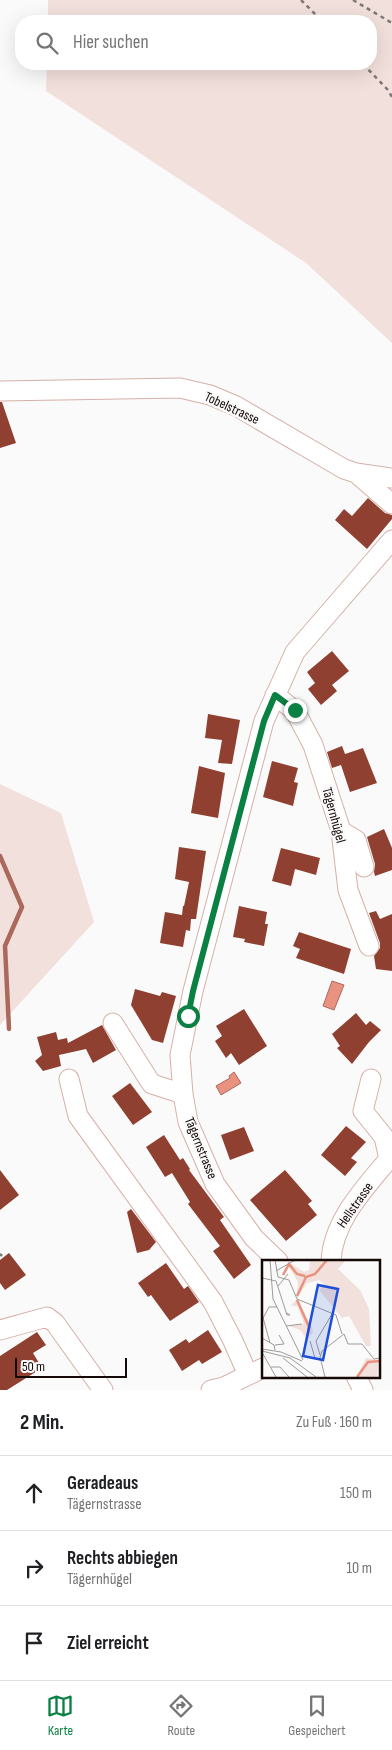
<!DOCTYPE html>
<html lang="de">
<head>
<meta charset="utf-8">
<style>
	:root { --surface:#fff; --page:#f2f2f2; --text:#202124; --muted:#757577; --line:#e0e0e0; --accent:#0b8043 }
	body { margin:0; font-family:"Sofia Sans Condensed",sans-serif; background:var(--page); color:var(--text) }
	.scale { position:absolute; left:15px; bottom:12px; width:112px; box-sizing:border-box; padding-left:5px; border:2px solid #150907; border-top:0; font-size:14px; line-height:18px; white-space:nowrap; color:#150907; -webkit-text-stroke:4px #fafafa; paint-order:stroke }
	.stop { position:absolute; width:15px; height:15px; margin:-11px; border:4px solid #0b8043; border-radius:50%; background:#fff }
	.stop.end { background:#0b8043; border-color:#fff; box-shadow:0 1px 5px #0008 }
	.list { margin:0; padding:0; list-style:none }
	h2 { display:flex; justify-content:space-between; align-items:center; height:65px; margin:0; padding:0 20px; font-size:21px }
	h2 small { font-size:16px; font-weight:400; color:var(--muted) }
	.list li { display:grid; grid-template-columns:32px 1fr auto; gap:15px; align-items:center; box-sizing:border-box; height:75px; padding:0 20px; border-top:1px solid var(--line) }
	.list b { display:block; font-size:19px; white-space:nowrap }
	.list p { margin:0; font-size:16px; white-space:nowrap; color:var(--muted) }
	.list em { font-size:16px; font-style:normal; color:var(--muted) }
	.icon { flex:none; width:28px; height:28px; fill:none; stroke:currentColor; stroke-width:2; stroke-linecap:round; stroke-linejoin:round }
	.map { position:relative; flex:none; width:392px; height:1390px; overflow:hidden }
	.search { position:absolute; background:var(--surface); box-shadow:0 5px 20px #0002; left:15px; right:15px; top:15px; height:55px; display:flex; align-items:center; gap:12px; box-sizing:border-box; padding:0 18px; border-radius:20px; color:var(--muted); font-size:19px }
	.sheet { height:290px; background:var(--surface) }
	nav { display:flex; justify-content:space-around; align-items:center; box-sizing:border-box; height:70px; border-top:1px solid var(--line); background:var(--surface); font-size:14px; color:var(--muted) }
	nav a { display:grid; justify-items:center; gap:2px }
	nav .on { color:var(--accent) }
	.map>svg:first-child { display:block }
	.green { fill:#f2e0dc }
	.water { fill:#ea9280; stroke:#aa695c }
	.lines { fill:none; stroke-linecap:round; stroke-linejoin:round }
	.stream { stroke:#aa695c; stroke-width:4.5 }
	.building { fill:#8f4031 }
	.minor-casing { stroke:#d5b0a8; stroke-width:21 }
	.path { stroke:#7f7877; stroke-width:2.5; stroke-dasharray:4 4; stroke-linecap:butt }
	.minor { stroke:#fff; stroke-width:19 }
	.route { stroke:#0b8043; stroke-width:6 }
	.labels { text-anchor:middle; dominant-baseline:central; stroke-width:5; stroke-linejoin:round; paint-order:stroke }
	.street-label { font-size:14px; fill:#150907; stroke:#fafafa }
	.inset-river { fill:none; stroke:#ea9280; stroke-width:2.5 }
	.inset-road { fill:none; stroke:#9e9a99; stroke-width:1 }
	.view { fill:#1d4ed8; fill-opacity:0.15; stroke:#1d4ed8; stroke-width:2.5 }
	.inset-edge { fill:none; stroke:#150907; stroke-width:2.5 }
</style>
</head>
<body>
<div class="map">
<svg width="392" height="1390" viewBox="0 0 392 1390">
	<rect width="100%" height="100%" fill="#fafafa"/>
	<path class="green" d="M48 0H392V343L306 263 46 91 47 64H371V21H48Z
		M0 784 61 813 94 922 0 1025Z"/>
	<path class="water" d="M332 981 344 985 334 1010 323 1006Z
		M234 1072 241 1083 221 1095 216 1086 230 1078 229 1076Z"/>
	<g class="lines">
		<path class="stream" d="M0 856 22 907 5 946 9 1029"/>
	</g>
	<path class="building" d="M0 402H2L16 443 0 448Z
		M368 498 385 513 392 515V519L367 549 335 520 344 509 352 516Z
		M332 651 349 671 332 685 337 691 321 705 308 689 315 683 307 672Z
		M208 714 240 720 232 764 218 763 222 740 205 738Z
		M342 746 345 754 363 748 377 783 350 792 341 765 332 768 327 752Z
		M272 761 298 768 294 782 298 783 293 806 263 797Z
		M199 766 225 773 218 818 191 813Z
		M384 829 392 848V870L375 876 374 872 375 864 367 837Z
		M179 847 206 851 196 919H191L190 931 186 930 183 947 160 943 165 912 182 915 183 906H184L189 882 175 879Z
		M281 848 320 858 316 875 295 869 291 886 272 881Z
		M239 906 267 912 265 924H268L264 946 244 942 245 939 233 937Z
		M376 911 380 919 392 914V971L376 969 374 956 380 948V943L369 913Z
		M299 932 351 949 344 974 296 958 300 949 293 946Z
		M135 989 160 996 162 992 176 996 163 1043 152 1040 131 1005Z
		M244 1009 267 1046 239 1065 231 1053 226 1058 215 1041 222 1036 216 1026Z
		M356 1013 366 1025 370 1021 381 1030 369 1042 352 1064 337 1048 340 1046 332 1034Z
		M102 1025 116 1050 93 1063 86 1049 59 1055 61 1066 43 1071 35 1061 42 1055 37 1037 56 1032 58 1040 67 1038 68 1043Z
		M130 1083 152 1112 133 1125 112 1096Z
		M346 1126 366 1142 351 1158 357 1162 345 1176 321 1155Z
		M244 1127 254 1151 230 1160 221 1135Z
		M164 1135 180 1160 183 1158 190 1169 189 1170 224 1217 220 1220 251 1265 234 1279 213 1251 220 1246 188 1204 190 1202 172 1173 165 1177 146 1147Z
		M0 1170 19 1195 0 1210Z
		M285 1170 312 1201 308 1204 317 1215 286 1241 250 1200Z
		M131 1209 156 1242 149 1250 137 1253 127 1212Z
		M9 1253 26 1275 5 1290 0 1283V1260Z
		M166 1263 184 1289 188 1286 199 1302 170 1321 151 1295 148 1297 138 1283Z
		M208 1330 222 1352 202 1364 199 1360 182 1371 169 1350 186 1339 189 1343Z
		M37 1332 46 1345 33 1353 42 1368 7 1390H0V1356Z"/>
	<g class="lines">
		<defs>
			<path id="minor" d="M0 391 180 388 210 395 236 406 344 469 356 473 392 478
				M356 473 392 504
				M275 695 295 711 313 745 341 831 348 890 369 946
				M341 831 356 840 364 867
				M113 1023 149 1080 152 1084 183 1094
				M69 1079 78 1116 213 1302 233 1341 248 1375
				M371 1079 363 1111 384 1137 389 1159
				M278 1261 254 1238 215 1184 188 1122 183 1094 180 1055 193 991 264 721 295 652 392 540
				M331 1261C333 1219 367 1186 392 1155
				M0 1330 47 1317 55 1323 103 1390
				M356 1376 363 1390
				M211 1390 224 1387 263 1368"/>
		</defs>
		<use href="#minor" class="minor-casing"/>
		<path class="path" d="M301 0 322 21
			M353 0 392 23
			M363 64 388 90 392 97
			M0 1254 2 1256"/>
		<use href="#minor" class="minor"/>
	</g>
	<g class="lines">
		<path class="route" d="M188 1016 193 991 264 721 275 695 295 710"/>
	</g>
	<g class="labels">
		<g class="street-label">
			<text transform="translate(232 408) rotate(25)">Tobelstrasse</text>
			<text transform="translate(334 815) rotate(75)">Tägernhügel</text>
			<text transform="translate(201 1148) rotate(68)">Tägernstrasse</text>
			<text transform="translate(355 1205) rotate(-55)">Hellstrasse</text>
		</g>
	</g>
	<g transform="translate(262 1260)">
		<rect width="118" height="118" fill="#fafafa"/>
		<path d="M48 0H84L76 9 98 30 107 49 109 86H104L87 56 80 58 57 30 62 24 57 20 45 23 35 38 36 22 26 5 28 3 42 12 47 10ZM35 39 50 67 51 73 44 78 38 70 27 66 42 64 36 47 29 45ZM104 98 117 100 115 117H95Z" fill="#f2e0dc"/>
		<path class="inset-river" d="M21 15 27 4 35 14 43 16M35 36 44 17 53 14 65 0M35 40 47 67 45 78M95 117 106 102 118 101"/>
		<path class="inset-road" d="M8 0 11 39 41 100M13 0 16 17 27 20 35 39 74 55 80 74M14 11 33 0M0 18 14 21 25 55H28L25 53M16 26 26 14M0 54 8 83M0 60 7 47H15M24 66 40 64M0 78 12 85 13 90M48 81 53 98M13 85 22 84 17 75M0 89 19 92 40 101M0 91 28 98 54 117M1 94 14 117M58 95 54 81 70 54M58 97 60 91 82 74 86 84H100L112 99 118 98M58 97 63 117M21 98 45 117M9 107H18L27 117"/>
		<path class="view" d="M56 25 76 29 61 100 41 96Z"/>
		<rect width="118" height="118" class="inset-edge"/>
	</g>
</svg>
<div class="scale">50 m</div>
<div class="stop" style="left:188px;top:1016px"></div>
<div class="stop end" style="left:295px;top:710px"></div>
<div class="search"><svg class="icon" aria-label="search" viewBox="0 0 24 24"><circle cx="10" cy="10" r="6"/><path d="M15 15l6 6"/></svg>Hier suchen</div>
</div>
<section class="sheet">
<h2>2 Min.<small>Zu Fuß · 160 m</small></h2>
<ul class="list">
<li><svg class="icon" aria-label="ahead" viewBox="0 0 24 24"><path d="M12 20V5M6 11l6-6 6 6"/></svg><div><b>Geradeaus</b><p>Tägernstrasse</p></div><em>150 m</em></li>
<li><svg class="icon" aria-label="right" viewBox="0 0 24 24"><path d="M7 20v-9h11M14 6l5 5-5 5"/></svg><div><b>Rechts abbiegen</b><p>Tägernhügel</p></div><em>10 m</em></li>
<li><svg class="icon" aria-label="arrive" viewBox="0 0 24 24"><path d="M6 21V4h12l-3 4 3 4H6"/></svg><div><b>Ziel erreicht</b></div></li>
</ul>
</section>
<nav>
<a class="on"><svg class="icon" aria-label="map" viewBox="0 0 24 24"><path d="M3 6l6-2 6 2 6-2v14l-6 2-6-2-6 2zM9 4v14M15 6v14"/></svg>Karte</a>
<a><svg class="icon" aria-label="directions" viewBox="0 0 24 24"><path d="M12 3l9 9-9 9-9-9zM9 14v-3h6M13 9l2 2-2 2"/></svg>Route</a>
<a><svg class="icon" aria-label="saved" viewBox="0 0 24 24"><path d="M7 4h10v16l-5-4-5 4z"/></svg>Gespeichert</a>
</nav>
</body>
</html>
